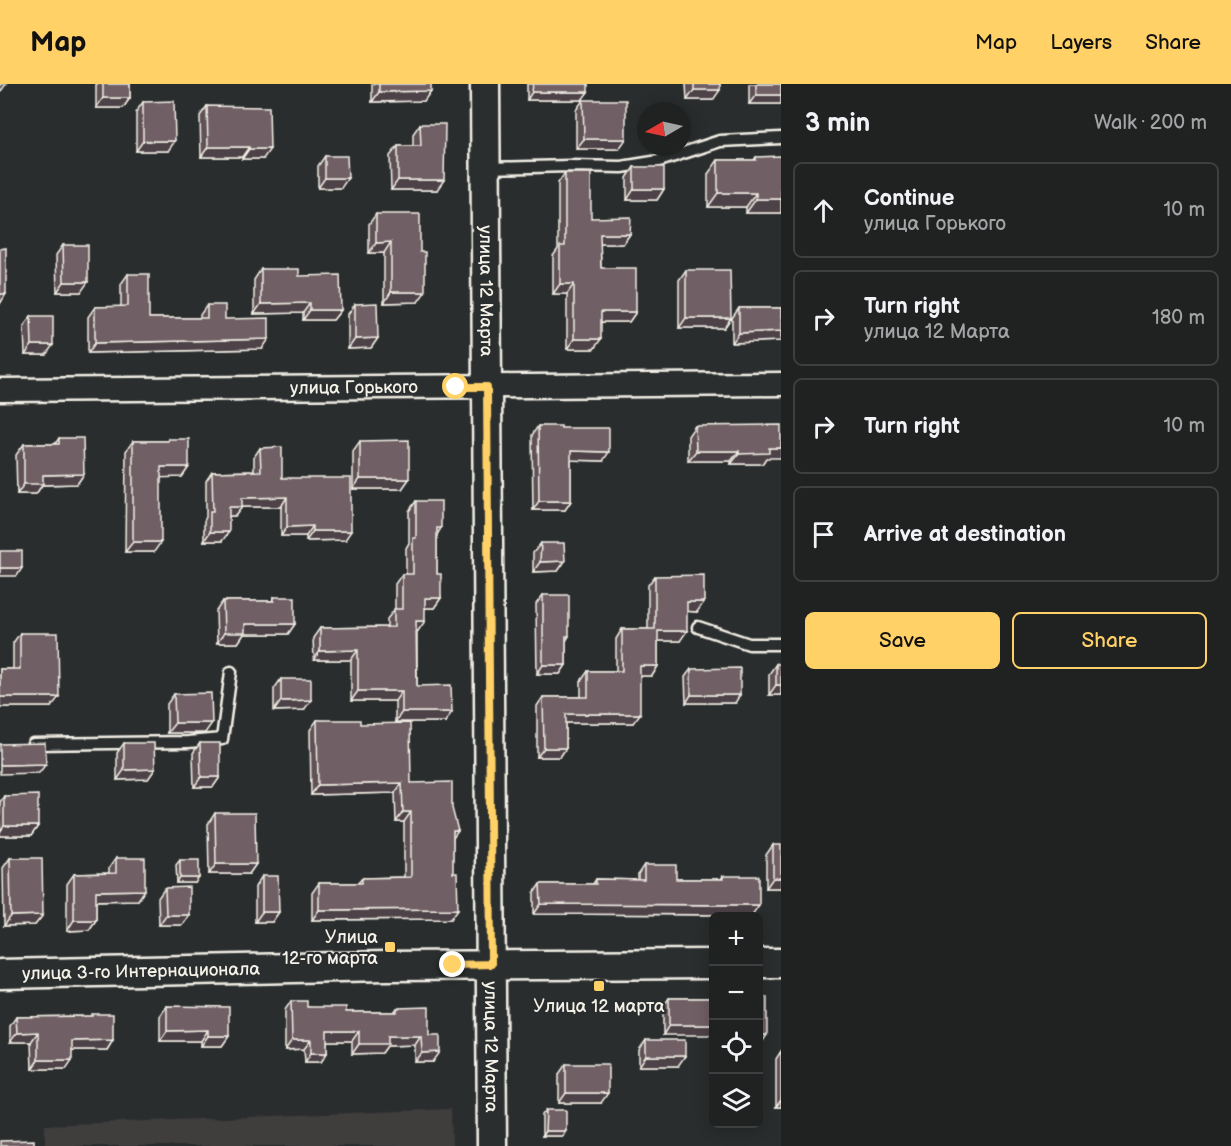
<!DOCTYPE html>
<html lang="en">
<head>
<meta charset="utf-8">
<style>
	:root { --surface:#202222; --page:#2d2f2f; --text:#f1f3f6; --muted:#a2a4a5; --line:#3d3f40; --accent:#ffd166 }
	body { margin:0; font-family:"Balsamiq Sans",sans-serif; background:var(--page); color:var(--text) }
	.controls { position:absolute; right:18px; bottom:18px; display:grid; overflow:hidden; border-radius:9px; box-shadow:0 3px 15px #0003 }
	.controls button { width:54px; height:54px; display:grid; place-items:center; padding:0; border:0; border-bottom:2px solid var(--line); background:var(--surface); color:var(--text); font:30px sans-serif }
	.compass { position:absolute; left:637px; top:18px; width:54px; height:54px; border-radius:50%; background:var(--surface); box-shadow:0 3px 15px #0003; rotate:261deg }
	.stop { position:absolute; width:18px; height:18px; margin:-14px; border:4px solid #ffd166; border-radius:50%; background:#fff }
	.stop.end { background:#ffd166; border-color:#fff; box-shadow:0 2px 6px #0008 }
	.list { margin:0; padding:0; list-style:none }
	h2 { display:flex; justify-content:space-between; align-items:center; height:78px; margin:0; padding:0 24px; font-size:26px }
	h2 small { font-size:20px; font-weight:400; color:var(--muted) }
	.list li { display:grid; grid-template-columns:39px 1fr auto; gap:18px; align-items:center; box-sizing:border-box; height:96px; margin:0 12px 12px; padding:0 12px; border:2px solid var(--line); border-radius:9px }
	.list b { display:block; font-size:22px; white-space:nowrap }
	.list p { margin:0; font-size:20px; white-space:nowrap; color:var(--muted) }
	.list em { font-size:20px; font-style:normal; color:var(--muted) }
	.actions { display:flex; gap:12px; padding:18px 24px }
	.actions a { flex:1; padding:14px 0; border:2px solid var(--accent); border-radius:9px; text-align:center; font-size:21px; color:var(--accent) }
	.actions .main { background:var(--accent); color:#111 }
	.icon { flex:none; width:33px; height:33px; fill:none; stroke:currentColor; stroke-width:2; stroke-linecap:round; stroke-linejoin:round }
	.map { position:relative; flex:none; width:781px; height:1062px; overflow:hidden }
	header { display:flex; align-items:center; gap:36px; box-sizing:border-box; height:84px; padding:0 30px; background:var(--accent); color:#111 }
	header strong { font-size:28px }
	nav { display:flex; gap:33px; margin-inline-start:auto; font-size:21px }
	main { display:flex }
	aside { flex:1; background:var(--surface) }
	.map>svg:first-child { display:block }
	.built { fill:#3f3c3e }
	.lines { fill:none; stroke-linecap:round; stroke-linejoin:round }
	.service-casing { stroke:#f4f1e8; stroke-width:15 }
	.minor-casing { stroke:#f4f1e8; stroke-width:27 }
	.tertiary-casing { stroke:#f4f1e8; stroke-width:33 }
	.service { stroke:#2a2d2e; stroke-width:10 }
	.minor { stroke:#2a2d2e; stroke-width:22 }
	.tertiary { stroke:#2a2d2e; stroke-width:28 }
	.wall { fill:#5f5157; stroke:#f4f1e8; stroke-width:1.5 }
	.shaded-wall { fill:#4e4247; stroke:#f4f1e8; stroke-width:1.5 }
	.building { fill:#6f5e65; stroke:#f4f1e8; stroke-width:1.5 }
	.route { stroke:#ffd166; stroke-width:8 }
	.poi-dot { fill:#ffd166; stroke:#2a2d2e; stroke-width:2 }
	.labels { text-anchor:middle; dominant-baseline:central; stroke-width:4.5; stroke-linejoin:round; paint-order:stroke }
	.street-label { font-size:18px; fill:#f4f1e8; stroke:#2a2d2e }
	.poi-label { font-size:18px; fill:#f4f1e8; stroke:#2a2d2e; text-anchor:end }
</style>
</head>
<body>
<header>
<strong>Map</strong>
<nav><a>Map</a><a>Layers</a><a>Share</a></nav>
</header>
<main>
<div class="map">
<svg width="781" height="1062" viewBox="0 0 781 1062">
	<rect width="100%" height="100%" fill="#2a2d2e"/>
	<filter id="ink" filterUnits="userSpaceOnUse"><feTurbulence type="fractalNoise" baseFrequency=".0167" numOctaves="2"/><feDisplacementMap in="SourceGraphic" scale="12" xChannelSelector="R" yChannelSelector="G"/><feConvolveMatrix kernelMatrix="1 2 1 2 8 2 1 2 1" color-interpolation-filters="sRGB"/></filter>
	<g filter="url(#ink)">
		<path class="built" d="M451 1025 452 1062H45V1041Z"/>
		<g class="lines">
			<defs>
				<path id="service" d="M486 84 570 82 622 83 659 77 720 57 781 54
					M698 543 749 560H781
					M33 660 188 658 222 655 231 588"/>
				<g id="minor">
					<path id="s1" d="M0 306 781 300"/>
				</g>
				<g id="tertiary">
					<path id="s2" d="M485 0 492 1062"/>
					<path d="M758 879H781"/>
					<path id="s3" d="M0 890 386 882 714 880"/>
				</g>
			</defs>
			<use href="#service" class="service-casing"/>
			<use href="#minor" class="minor-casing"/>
			<use href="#tertiary" class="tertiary-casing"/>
			<use href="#service" class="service"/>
			<use href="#minor" class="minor"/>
			<use href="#tertiary" class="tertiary"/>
		</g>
		<path class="wall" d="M96 0H130V14L123 24H96Z
			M372 0H431L424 17 372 18Z
			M527 0H588L582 16H527Z
			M686 0H720L713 16H687Z
			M749 0H781V20H749Z
			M583 16 619 65H576V26Z
			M143 18 168 67H136V28Z
			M207 22 263 75H242V73H201L200 32Z
			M420 40 437 106H391L390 72 398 62H413V50Z
			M325 72 341 104H318V82Z
			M756 73 781 129H746V123H708V90L718 76H754Z
			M634 83 664 105 657 116H627V94Z
			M565 89 591 134 630 150 623 160H600L601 184 636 228 629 238H601L594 265H567V210H553V172L558 165V99Z
			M376 130 420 168 418 218 384 219V169H369V140Z
			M63 161 81 208H57L56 171Z
			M261 185 299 192 341 226 333 236H303V229L254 230V196Z
			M686 186 731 234 724 244H679V196Z
			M128 190 149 234H200V231L207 221 262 265 88 269V233L95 223H121V200Z
			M355 220 378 254 371 264 348 265V230Z
			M739 224H781V257L732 259V234Z
			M31 232 46 271H25L24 242Z
			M538 342 561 344 603 377 571 376V417L565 426H533L532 351Z
			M695 342 766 374 762 380H731V377H688V352Z
			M59 354 84 390 77 400 42 401 36 410H17L16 371 24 360H55Z
			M168 355 189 383 182 393H161L154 468H125L126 367 133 357H167Z
			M360 357 409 395 402 405H353V367Z
			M260 364 282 394 345 456 306 457V452H281V423H242L235 432H229L222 457H204V437L206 433V397L212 388 254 387V373Z
			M416 417 441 444 437 451V490L441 514 434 524H425L418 547H417V602L445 638H395V617H351V576H314L313 554 320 544 387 543V535L395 525V500L402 490H406V464L409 459V427Z
			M541 459 565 477 558 487 533 488V469Z
			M655 492 697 528 687 527 680 557H658V582L652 592H640L633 639H566V664L560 673H537V622L543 613H581V597L588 587H616V555L622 545H648V501Z
			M543 511 569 552 566 557V581L560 590H537L536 520Z
			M274 513 295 540 288 550H244L238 559H217L216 527 223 517H272Z
			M20 549 51 623H0V585H13V559Z
			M776 580 781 611H769V590Z
			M691 585 735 619H686L685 593Z
			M281 595 304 626 274 627V605Z
			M174 610 205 649H167V620Z
			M317 636 360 640 411 699 453 754 451 835 312 836V809L319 799H358L362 794 404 793V738H396L395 709 311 711 310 646Z
			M124 659 155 685 148 695 117 696V669Z
			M200 659 220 693 213 703H194L193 669Z
			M4 712 38 742 31 752H0V718Z
			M215 729 256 780 249 790H209L208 740Z
			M773 761 781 804H766V771Z
			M10 774 43 831 35 841 4 842 3 784Z
			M116 774 138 816 96 817V836L89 846 67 847V800L74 790 109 789V784Z
			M180 776 195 799H177L176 781Z
			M644 781 676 795H721L723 792 752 831 534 830V809L540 800H593L596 795 638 796V790Z
			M262 792 279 828 272 838H255V803Z
			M165 804 189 831 182 841H159L158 814Z
			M669 914H714L663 951V923Z
			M291 917 307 923 346 928H394L397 924 429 951 433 978H415V961L387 962 382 969 352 970V957H327V969L321 978H305L304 965 285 966V926Z
			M167 922 229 952 222 962H201V957H160V932Z
			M92 930 113 956 107 966H72L66 985H32L31 958H10V942L16 933 90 932Z
			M646 956 678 982H639V966Z
			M781 967V1023H776V975Z
			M566 980 601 1019H559V990Z
			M546 1026 563 1052H542V1031Z"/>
		<path class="shaded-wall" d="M0 0H6L1 7H0Z
			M694 6H720L713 16H687Z
			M431 7 424 17 372 18 379 8Z
			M532 8H588L582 16H527Z
			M756 11H781V20H749Z
			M103 14H130L123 24H96Z
			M584 55H626L619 65H576Z
			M143 57H175L168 67H136Z
			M208 63H249L242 73H201Z
			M249 65H270L263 75H242Z
			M325 94H348L341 104H318Z
			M398 96H444L437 106H391Z
			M634 105H664L657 116H627Z
			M718 109H756L746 123H708Z
			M756 115H781V129H746Z
			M600 150H630L623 160H593Z
			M391 158 384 169H369L376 159Z
			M64 198H88L81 208H57Z
			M560 200H574L567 210H553Z
			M391 208H425L418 218 384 219Z
			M0 210H6L0 220Z
			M310 219 303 229 254 230 261 220Z
			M310 226H341L333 236H303Z
			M601 228H636L629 238H594Z
			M686 234H731L724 244H679Z
			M781 247V257L732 259 739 249Z
			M378 254 371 264 348 265 355 255Z
			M269 255 262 265 88 269 95 259Z
			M574 255H601L594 265H567Z
			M32 261H53L46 271H25Z
			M769 364H781V374H766L762 380H731L739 370Z
			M571 367 609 368 603 377 565 376Z
			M696 367H739L731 377H688Z
			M161 383H189L182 393 154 394Z
			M84 390 77 400 42 401 36 410H17L24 400 43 391Z
			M360 395H409L402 405H353Z
			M287 413 281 423H235L242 414Z
			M539 417H571L565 426H533Z
			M229 423H242L235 432H222Z
			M313 442 306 452H281L287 443Z
			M313 447H351L345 456 306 457Z
			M210 448H229L222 457H204Z
			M133 458H161L154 468H125Z
			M565 477 558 487 533 488 540 478Z
			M0 484H22L17 492H0Z
			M425 514H441L434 524H418Z
			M687 518H704L697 528 680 527Z
			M416 537H425L418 547H409Z
			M245 540H295L288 550H244L238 559H217L224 549Z
			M658 547H687L680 557H652Z
			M358 566 351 576H314L320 567Z
			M543 581H566L560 590H537Z
			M640 582H658L652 592H633Z
			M776 601H781V611H769Z
			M358 607H402L395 617H351Z
			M691 611H740L735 619H686Z
			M0 613H59L51 623H0Z
			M311 616 304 626 274 627 281 617Z
			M402 628H452L445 638H395Z
			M566 630H640L633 639H560Z
			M175 639H212L205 649H167Z
			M544 664H566L560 673H537Z
			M46 680 39 689 0 690V681Z
			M155 685 148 695 117 696 124 686Z
			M201 693H220L213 703H194Z
			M402 699 395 709 311 711 318 701Z
			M403 728H411L404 738H396Z
			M4 742H38L31 752H0V748Z
			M453 747H458L451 757Z
			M216 780H256L249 790H209Z
			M180 794H199L195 799H177Z
			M773 794H781V804H766Z
			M145 806 138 816 89 817 96 807Z
			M541 820 759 821 752 831 534 830Z
			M458 825 451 835 312 836 319 826Z
			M262 828H279L272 838H255Z
			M43 831 35 841 4 842 11 832Z
			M166 831H189L182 841H159Z
			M74 836H96L89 846 67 847Z
			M669 941H714V951H663Z
			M208 946 201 957H160L167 947Z
			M327 947H359L352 957H320Z
			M38 948 31 958H10L17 949Z
			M759 951H767L761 960H759Z
			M208 952H229L222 962H201Z
			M388 952H421L415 961 387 962 382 969 352 970 359 960Z
			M113 956 107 966H66L72 957Z
			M292 956H311L304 965 285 966Z
			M440 968 433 978H415L422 969Z
			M311 969H327L321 978H305Z
			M646 972H685L678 982H639Z
			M38 976H72L66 985H32Z
			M566 1009H608L601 1019H559Z
			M781 1016V1023H776Z
			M545 1047H566L563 1052H542Z"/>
		<path class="building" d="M103 0H130V14H103Z
			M379 0H431V7L379 8Z
			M533 0H588V8H532Z
			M694 0H720V6H694Z
			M756 0H781V11H756Z
			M583 16H626V55H584Z
			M174 17 175 57H143V18Z
			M207 22 269 23 270 65H249V63H208Z
			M420 40H445L444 96H398V62H421Z
			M325 72H347L348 94H325Z
			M781 72V115H756V109H718V76H756V73Z
			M634 83H664V105H634Z
			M565 89H591V134L631 133 630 150H600L601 184H636V228H601V255H574V200H560V162H565Z
			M376 130H420V168H425V208H391V158L376 159Z
			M63 161H88V198H64Z
			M6 164V210H0V165Z
			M261 185H299V192L340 191 341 226H310V219L261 220Z
			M686 186H730L731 234H686Z
			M128 190H149V234H207V221H225V235L269 234V255L95 259V223L128 222Z
			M377 219 378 254 355 255V220Z
			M739 224H781V247L739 249Z
			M31 232H53V261H32Z
			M781 341V364H769V369L739 370V367H696L695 342Z
			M538 342H561V344H609V368L571 367V417H539Z
			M59 354H83L84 390 43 391V400H24V360H59Z
			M168 355H189V383H161V458H133V357H168Z
			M409 356V395H360V357Z
			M282 363V394H351V447H313V442L287 443V413L242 414V423H229V448H210V428H213L212 388 261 387 260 364Z
			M416 417H441V444H437V490H441V514H425V537H416L417 602 451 601 452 628H402V607H358V566L320 567V544L394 543V525H402V490H413V454H416Z
			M541 459H564L565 477 540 478Z
			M0 467H22V484H0Z
			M704 491V518H687V547H658V582H640V630H566V664H544L543 613H588V587H622V545H655V492Z
			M543 511H569V552H566V581H543Z
			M274 513H295V540H245V549H224L223 517H274Z
			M20 549H58L59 613H0V585H20Z
			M776 580H781V601H776Z
			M740 584V611H691V585Z
			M281 595H311V616L281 617Z
			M211 609 212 639H175L174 610Z
			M317 636H360V640L410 639 411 699 452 698V724L458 747H453V789H457L458 825 319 826V799H362V794L411 793V728H403L402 699 318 701Z
			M45 659 46 680 0 681V660Z
			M124 659H154L155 685 124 686Z
			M200 659H220V693H201Z
			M38 711V742H4V712Z
			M215 729H255L256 780H216Z
			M773 761H781V794H773Z
			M10 774H42L43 831 11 832Z
			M116 774H145V806L96 807V836H74V790L116 789Z
			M180 776H199V794H180Z
			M644 781H676V795H723V792H759V821L541 820 540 800H596V795L644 796Z
			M262 792H278L279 828H262Z
			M189 803V831H166L165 804Z
			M759 913H767V951H759Z
			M669 914H714V941H669Z
			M291 917H307V923H346V928H397V924L429 923V951H440V968L422 969 421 952H388V960H359V947H327V969H311V956H292Z
			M167 922 229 923V952H208V946L167 947Z
			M92 930H113V956L72 957V976H38V948L17 949 16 933 92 932Z
			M646 956H685V972H646Z
			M566 980H608V1009H566Z
			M546 1026H566V1047H545Z
			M34 1056V1062H0V1057Z"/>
	</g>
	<g class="lines" filter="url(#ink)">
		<path class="route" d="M453 881 491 880 487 303H456"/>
	</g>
	<g class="poi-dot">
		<rect x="384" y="857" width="12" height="12" rx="3"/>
		<rect x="593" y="896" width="12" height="12" rx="3"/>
	</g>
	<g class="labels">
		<g class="street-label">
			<text stroke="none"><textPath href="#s2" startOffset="207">улица 12 Марта</textPath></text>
			<text stroke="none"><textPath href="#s1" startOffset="354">улица Горького</textPath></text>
			<text stroke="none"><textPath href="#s3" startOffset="141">улица 3-го Интернационала</textPath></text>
			<text stroke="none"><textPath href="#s2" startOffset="963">улица 12 Марта</textPath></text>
		</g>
		<g class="poi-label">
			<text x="378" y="853">Улица<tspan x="378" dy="21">12-го марта</tspan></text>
			<text x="599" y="922" text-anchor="middle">Улица 12 марта</text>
		</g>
	</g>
</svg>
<div class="controls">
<button>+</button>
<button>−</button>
<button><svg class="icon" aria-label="locate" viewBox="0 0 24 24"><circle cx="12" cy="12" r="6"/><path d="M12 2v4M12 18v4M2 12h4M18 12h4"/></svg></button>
<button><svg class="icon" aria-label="layers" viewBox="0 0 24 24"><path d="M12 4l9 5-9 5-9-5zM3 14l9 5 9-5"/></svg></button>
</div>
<svg class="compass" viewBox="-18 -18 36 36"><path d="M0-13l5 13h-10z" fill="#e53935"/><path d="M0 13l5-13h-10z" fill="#a2a4a5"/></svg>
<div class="stop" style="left:456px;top:303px"></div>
<div class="stop end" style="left:453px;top:881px"></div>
</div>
<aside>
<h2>3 min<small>Walk · 200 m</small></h2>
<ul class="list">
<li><svg class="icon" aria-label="ahead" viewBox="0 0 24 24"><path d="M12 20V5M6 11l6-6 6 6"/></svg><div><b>Continue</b><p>улица Горького</p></div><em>10 m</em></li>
<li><svg class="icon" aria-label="right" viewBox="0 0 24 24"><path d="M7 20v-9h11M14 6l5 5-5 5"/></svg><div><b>Turn right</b><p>улица 12 Марта</p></div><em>180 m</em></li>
<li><svg class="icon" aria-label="right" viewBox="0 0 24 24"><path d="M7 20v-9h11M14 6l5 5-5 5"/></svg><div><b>Turn right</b></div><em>10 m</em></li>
<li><svg class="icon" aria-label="arrive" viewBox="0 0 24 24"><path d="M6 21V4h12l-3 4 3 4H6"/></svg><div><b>Arrive at destination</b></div></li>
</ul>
<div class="actions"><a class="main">Save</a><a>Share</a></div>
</aside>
</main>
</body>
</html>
